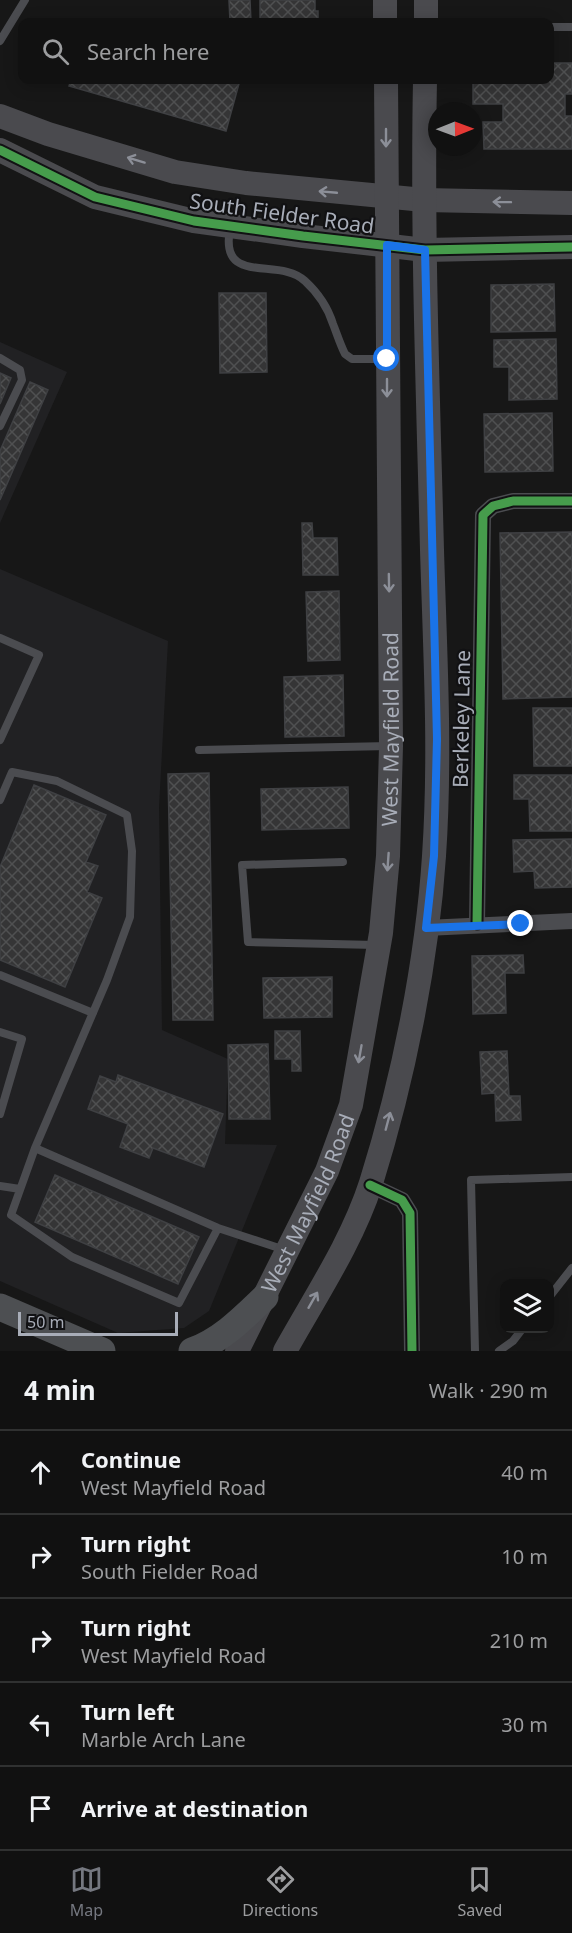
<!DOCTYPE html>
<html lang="en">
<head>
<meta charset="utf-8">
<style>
	:root { --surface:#111; --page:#1e1f1f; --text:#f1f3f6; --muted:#9c9d9f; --line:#303131; --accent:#757880 }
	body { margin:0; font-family:"Noto Sans",sans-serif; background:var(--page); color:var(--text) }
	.controls { position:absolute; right:18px; bottom:18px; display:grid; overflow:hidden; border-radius:12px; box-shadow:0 3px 15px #0003 }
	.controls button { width:54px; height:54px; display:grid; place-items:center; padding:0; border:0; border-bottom:2px solid var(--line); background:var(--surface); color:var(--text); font:30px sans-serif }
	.compass { position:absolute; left:428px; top:102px; width:54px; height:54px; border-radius:50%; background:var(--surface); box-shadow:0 3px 15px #0003; rotate:89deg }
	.scale { position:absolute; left:18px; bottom:15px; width:160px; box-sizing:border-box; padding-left:6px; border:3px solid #a8adb8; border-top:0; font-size:16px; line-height:21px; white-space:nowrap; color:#a8adb8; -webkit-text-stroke:4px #111113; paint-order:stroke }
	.stop { position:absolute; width:18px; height:18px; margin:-14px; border:4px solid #1a73e8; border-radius:50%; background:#fff }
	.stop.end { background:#1a73e8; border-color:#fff; box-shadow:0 2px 6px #0008 }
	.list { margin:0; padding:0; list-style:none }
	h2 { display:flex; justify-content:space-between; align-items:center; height:78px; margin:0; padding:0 24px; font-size:26px }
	h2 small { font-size:20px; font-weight:400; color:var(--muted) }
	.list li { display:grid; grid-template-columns:39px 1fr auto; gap:18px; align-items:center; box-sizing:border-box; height:84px; padding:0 24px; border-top:2px solid var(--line) }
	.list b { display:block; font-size:22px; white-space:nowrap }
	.list p { margin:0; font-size:20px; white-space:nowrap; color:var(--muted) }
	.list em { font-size:20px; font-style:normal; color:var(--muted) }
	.icon { flex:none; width:33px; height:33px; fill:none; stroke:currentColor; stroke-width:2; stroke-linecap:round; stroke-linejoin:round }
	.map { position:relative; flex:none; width:572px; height:1351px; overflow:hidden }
	.search { position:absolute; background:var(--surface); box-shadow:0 3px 15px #0003; left:18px; right:18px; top:18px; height:66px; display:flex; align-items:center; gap:15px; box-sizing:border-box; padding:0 21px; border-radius:12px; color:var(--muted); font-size:22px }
	.sheet { height:498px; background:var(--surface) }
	nav { display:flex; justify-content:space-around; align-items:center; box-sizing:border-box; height:84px; border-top:2px solid var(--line); background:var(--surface); font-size:16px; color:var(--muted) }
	nav a { display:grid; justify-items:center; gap:3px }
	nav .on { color:var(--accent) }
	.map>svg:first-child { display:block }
	.built { fill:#212123 }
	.building { fill:url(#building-cross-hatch); stroke:#3f4043; stroke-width:1.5 }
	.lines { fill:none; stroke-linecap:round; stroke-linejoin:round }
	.lane { stroke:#4b4c50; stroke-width:8 }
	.street { stroke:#4b4c50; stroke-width:16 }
	.secondary { stroke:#4a4a4e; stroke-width:24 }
	.primary { stroke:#4d4f52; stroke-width:27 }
	.cycleway-casing { stroke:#111113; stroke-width:13 }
	.cycleway { stroke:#469c4c; stroke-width:9 }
	.oneway { stroke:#8c8f98 }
	.route { stroke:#1a73e8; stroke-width:8 }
	.labels { text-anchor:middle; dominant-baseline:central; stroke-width:4.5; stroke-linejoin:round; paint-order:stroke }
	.street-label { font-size:21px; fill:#a8adb8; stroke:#111113 }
</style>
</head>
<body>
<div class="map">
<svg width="572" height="1351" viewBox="0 0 572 1351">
	<defs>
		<pattern id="building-cross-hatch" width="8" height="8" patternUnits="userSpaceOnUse" patternTransform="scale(1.5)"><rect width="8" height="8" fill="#353536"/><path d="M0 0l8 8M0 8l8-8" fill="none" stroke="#4f5051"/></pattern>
	</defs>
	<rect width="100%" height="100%" fill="#171717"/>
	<path class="built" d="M0 342 67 372 0 523Z
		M0 569 168 641 159 807 162 1030 228 1059 225 1144 277 1145 209 1311 184 1328 118 1333 0 1281Z"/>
	<path class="building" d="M229 0H250L251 22H230Z
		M260 0H315V11H318V22H260Z
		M550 63H572V94H565V116H572V149H484L483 122H503V104H473V80H550Z
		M71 80H240L226 131 69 86Z
		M554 284 555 331 491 332V285Z
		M219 293H266L267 372 220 373Z
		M556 339 557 399 509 400V367H494V340Z
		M0 373 11 378 0 404Z
		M30 382 48 390 0 500V451Z
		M552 413 553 471 485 472 484 414Z
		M302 523H312L313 538H337L338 575H303Z
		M572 532V697L503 699 500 533Z
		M339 591 340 660 308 661 306 592Z
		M343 675 344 736 285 737 284 677Z
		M533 708H572V766H534Z
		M209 773 213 1020H173L168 774Z
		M514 775H572V831H530L529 799H514Z
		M34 785 106 815 86 862 98 866 87 892 102 898 65 987 0 960V867Z
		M348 787 349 828 262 830 261 789Z
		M572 839V887L535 888 534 871 514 872 513 840Z
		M523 955 524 973H505L506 1013 473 1014 472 956Z
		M332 977V1017L264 1018 263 978Z
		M275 1031H300L301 1071H292V1059H275Z
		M268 1044 270 1119H229L228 1045Z
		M507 1051 509 1096H520L521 1120 496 1121 495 1093 482 1094 480 1052Z
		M118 1075 223 1114 204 1167 153 1148 149 1158 120 1147 128 1124 88 1109 100 1076 116 1082Z
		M55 1175 199 1237 178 1284 35 1222Z"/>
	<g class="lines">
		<path class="lane" d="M550 27H572
			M0 41 25 0
			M230 229C219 287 279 256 305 281 317 292 328 308 333 324 337 334 340 344 345 354L352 359H387
			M0 358 20 370 22 380 0 426
			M0 638 39 655 0 740
			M199 750 390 746
			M0 800 12 772 57 781 127 815 132 851 130 917 107 980 35 1148
			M343 862 242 865 248 942 376 945
			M0 975 93 1013
			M0 1032 22 1039 0 1114
			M0 1186 20 1189
			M218 1228 179 1303 72 1257 11 1215 35 1148 218 1228 285 1250
			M550 1296 572 1268
			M475 1351 471 1180 572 1177
			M499 1351 513 1341 523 1328"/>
		<path class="street" d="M477 924 483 515 493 506 513 501H572
			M426 928 572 921
			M370 1185 402 1200 410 1213 412 1351"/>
		<g class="secondary">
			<path d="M385 0V22"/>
			<path d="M426 22V0"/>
			<path d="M0 116 48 134 175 172 246 183 424 200 572 203"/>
			<path d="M0 150 95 197 194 221 303 236 425 250 572 247"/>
			<path id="s1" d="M237 1351 327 1171 351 1105 381 933 388 856 391 746 386 80"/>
			<path d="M285 1351C315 1297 352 1242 371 1183 403 1081 427 962 434 856 441 754 435 652 432 550 428 393 422 236 425 80"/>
		</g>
		<path class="primary" d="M0 1307 102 1351
			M192 1351C222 1340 243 1318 265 1297"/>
		<defs>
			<path id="cycleway" d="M0 150 95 197 194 221 303 236 425 250 572 247
				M477 924 483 515 493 506 513 501H572
				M370 1185 402 1200 410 1213 412 1351"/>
		</defs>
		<use href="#cycleway" class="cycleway-casing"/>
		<use href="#cycleway" class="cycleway"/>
	</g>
	<defs><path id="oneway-shaft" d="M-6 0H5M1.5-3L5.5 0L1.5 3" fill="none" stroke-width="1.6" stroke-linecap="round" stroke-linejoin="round" transform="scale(1.5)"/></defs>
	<g class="oneway">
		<use href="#oneway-shaft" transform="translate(386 138) rotate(90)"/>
		<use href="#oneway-shaft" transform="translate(136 160) rotate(-163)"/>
		<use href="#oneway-shaft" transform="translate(328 192) rotate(-175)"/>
		<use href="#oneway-shaft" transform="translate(502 202) rotate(-179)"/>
		<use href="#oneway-shaft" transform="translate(387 388) rotate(90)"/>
		<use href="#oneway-shaft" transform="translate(389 583) rotate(89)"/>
		<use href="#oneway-shaft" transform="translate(388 862) rotate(94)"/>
		<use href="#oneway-shaft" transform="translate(360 1054) rotate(100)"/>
		<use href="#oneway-shaft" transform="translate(388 1121) rotate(-75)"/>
		<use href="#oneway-shaft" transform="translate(313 1300) rotate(-60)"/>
	</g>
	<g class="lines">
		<path class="route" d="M387 359V245L425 250 437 739 434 856 426 928 521 924"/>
	</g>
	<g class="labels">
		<g class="street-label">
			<text transform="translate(282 213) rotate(8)">South Fielder Road</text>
			<text transform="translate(461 719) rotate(-89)">Berkeley Lane</text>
			<text stroke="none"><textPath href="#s1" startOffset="650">West Mayfield Road</textPath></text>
			<text stroke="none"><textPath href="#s1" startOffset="164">West Mayfield Road</textPath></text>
		</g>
	</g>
</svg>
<div class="controls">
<button><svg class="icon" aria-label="layers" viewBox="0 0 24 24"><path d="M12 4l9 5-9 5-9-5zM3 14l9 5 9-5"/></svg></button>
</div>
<svg class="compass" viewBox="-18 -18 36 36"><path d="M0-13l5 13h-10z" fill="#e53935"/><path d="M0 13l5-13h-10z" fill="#9c9d9f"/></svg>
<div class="scale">50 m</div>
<div class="stop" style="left:387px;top:359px"></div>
<div class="stop end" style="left:521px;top:924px"></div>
<div class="search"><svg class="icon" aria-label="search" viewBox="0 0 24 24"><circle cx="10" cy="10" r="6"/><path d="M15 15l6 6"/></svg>Search here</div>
</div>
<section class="sheet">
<h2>4 min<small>Walk · 290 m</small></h2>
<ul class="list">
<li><svg class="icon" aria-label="ahead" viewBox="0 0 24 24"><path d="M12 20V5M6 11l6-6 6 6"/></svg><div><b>Continue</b><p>West Mayfield Road</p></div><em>40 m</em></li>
<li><svg class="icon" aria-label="right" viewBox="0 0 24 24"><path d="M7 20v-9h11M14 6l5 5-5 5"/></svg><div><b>Turn right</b><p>South Fielder Road</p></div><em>10 m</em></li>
<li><svg class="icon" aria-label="right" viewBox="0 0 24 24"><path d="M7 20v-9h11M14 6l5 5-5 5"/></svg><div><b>Turn right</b><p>West Mayfield Road</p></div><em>210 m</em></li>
<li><svg class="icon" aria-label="left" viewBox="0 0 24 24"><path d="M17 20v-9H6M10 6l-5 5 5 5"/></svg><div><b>Turn left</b><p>Marble Arch Lane</p></div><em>30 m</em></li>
<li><svg class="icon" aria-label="arrive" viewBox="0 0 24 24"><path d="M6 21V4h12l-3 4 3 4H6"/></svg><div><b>Arrive at destination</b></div></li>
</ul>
</section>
<nav>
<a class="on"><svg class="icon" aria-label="map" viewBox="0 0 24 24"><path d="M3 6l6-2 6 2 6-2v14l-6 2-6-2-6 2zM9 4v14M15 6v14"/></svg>Map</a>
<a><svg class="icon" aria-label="directions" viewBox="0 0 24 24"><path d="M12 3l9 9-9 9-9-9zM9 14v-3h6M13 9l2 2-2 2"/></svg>Directions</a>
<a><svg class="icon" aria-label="saved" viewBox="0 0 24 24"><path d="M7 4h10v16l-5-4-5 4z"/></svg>Saved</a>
</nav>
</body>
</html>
